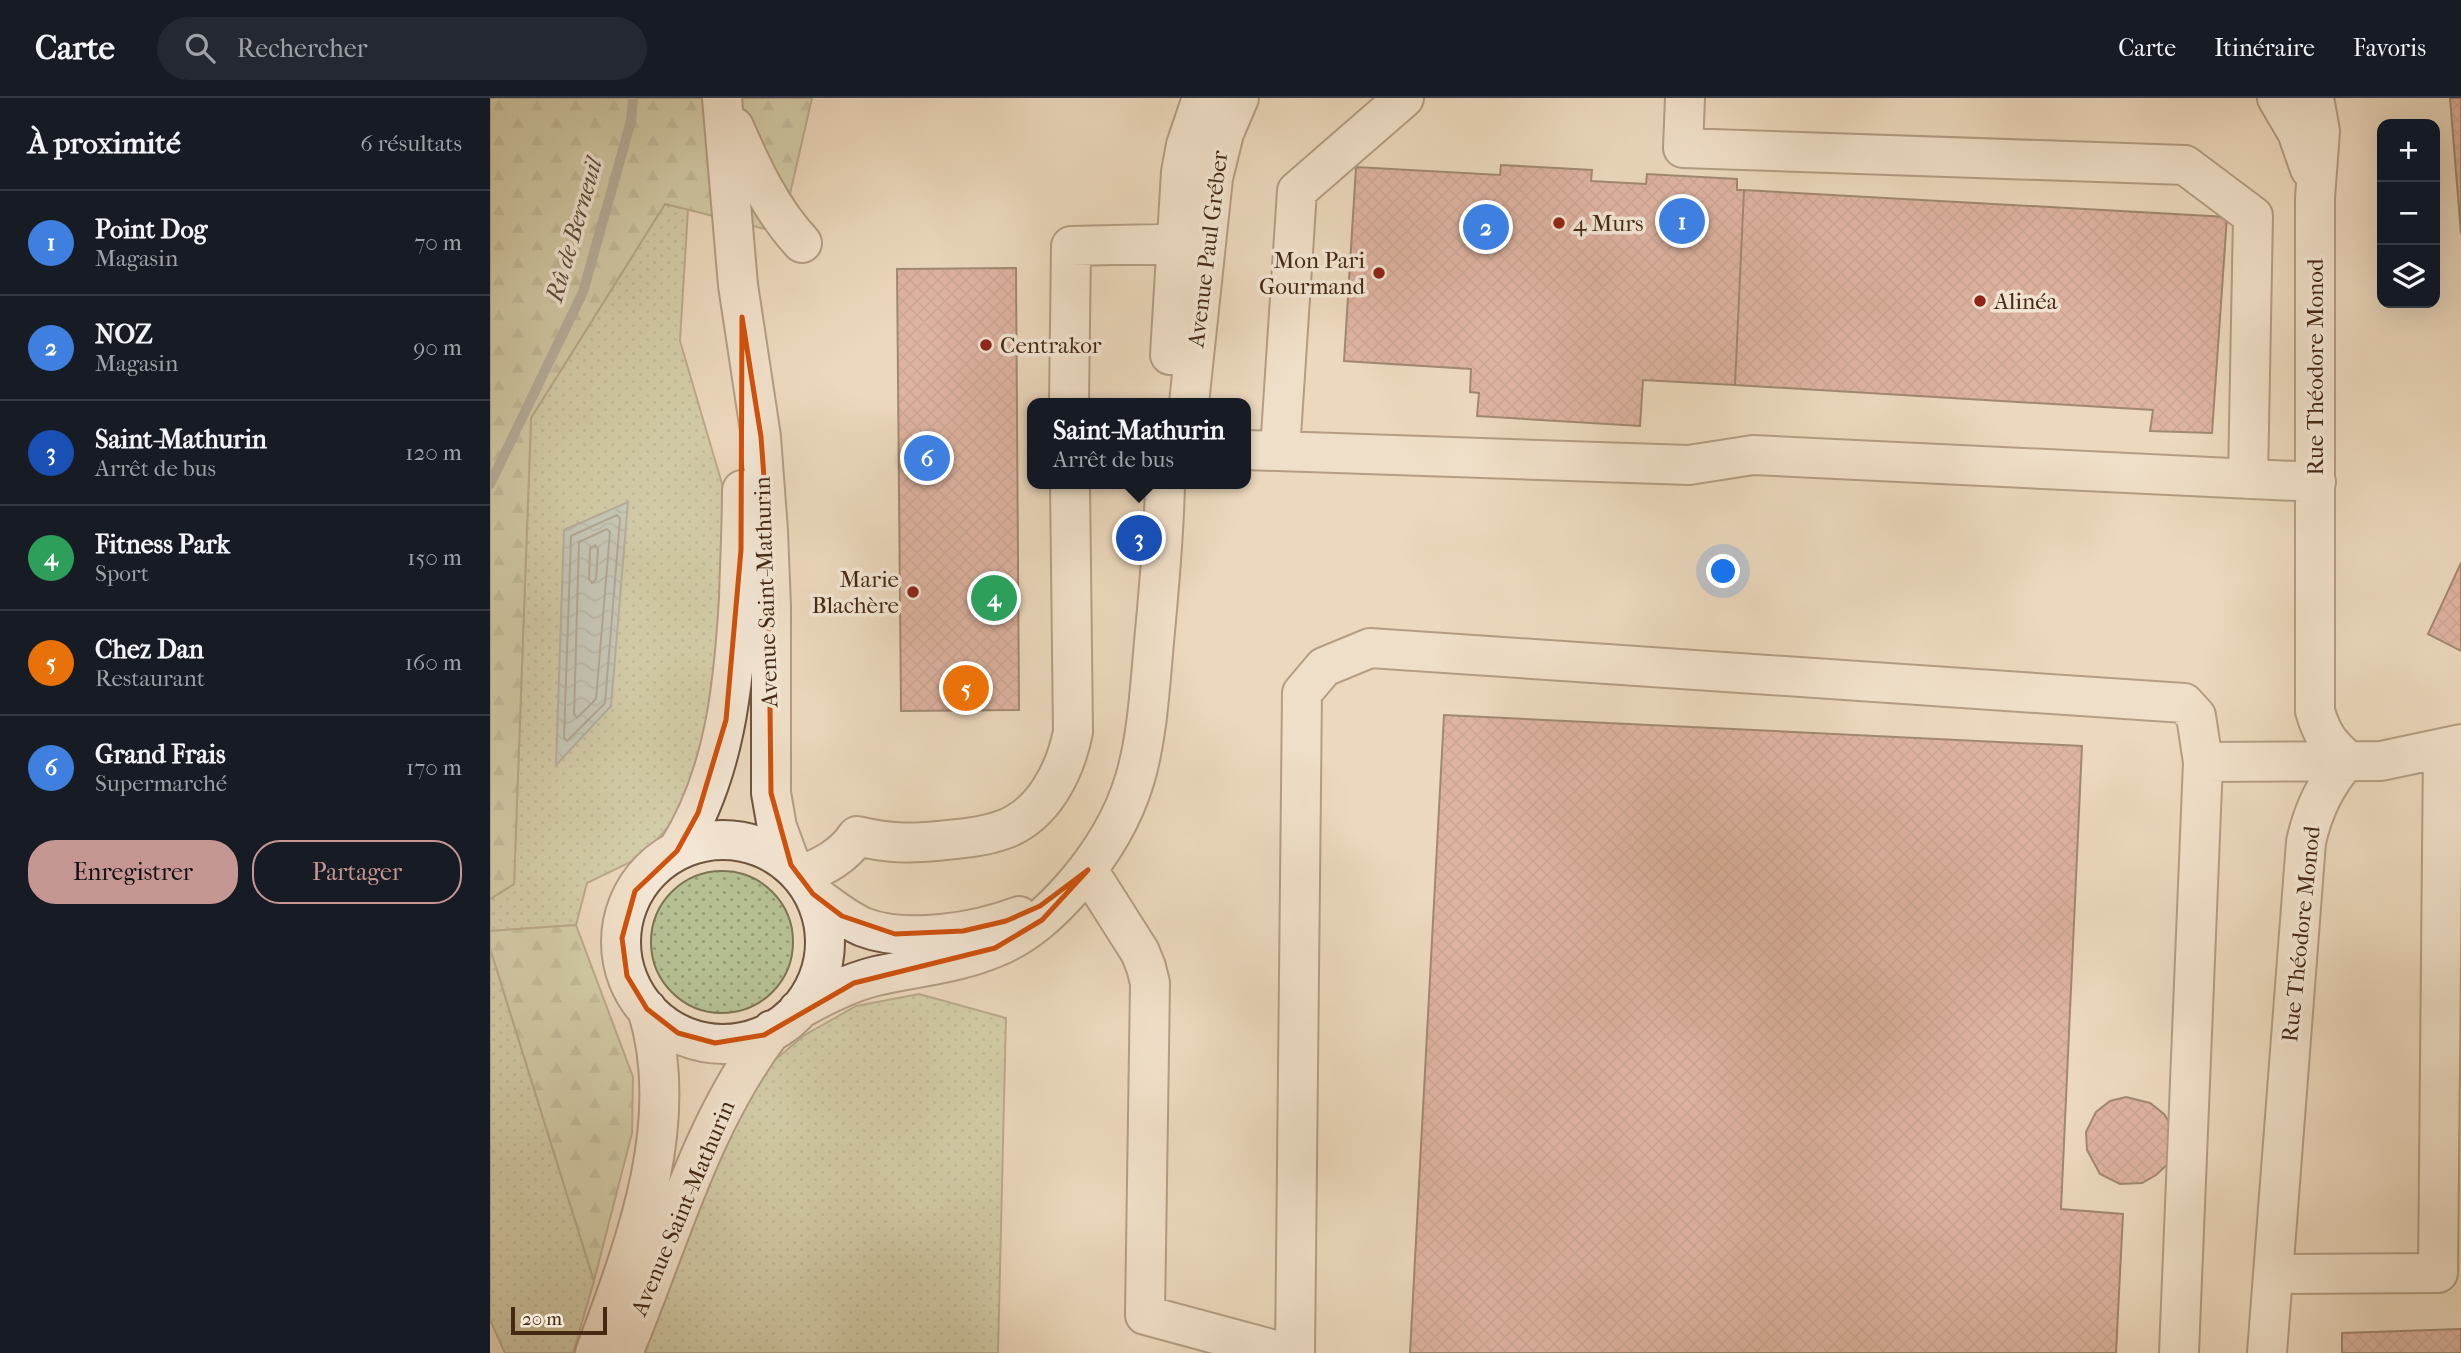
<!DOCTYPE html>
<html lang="fr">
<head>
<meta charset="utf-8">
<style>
	:root { --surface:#171b24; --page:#242831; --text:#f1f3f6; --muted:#9ea1a6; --line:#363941; --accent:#c59692 }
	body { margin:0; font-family:"IM FELL French Canon",serif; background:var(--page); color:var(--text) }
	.controls { position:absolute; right:21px; top:21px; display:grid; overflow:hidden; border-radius:14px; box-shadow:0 7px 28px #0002 }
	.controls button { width:63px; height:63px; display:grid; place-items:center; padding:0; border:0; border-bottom:2px solid var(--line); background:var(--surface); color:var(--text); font:35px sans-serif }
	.scale { position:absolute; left:21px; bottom:18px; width:96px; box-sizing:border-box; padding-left:7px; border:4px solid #452913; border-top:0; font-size:19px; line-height:24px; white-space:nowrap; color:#452913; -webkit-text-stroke:5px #f3e6d4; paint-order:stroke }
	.you { position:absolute; left:1234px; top:474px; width:24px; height:24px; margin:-18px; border:5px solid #fff; border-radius:50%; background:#1a73e8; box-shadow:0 0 0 10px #1a73e833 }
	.badge { display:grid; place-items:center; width:46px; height:46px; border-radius:50%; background:var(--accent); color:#fff; font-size:23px; font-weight:700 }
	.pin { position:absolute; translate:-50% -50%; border:4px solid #fff; box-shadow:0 2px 7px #0006 }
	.popup { position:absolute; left:537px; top:300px; width:224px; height:91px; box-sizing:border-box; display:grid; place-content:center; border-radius:14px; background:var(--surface); filter:drop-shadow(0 2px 5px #0005); font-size:23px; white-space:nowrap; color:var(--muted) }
	.popup b { font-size:26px; color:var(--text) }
	.popup::after { content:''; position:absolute; left:50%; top:100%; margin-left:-14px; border:14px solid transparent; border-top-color:var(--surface) }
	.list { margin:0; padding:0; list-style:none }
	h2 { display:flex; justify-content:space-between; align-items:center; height:91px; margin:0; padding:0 28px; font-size:30px }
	h2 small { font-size:23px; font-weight:400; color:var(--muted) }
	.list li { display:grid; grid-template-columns:46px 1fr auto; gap:21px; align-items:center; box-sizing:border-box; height:105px; padding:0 28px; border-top:2px solid var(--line) }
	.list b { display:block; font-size:26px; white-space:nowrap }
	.list p { margin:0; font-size:23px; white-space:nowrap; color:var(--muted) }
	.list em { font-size:23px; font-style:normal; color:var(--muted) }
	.actions { display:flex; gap:14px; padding:21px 28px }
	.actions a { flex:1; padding:16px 0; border:2px solid var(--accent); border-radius:28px; text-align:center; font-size:24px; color:var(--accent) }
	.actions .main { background:var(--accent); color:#111 }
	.icon { flex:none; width:38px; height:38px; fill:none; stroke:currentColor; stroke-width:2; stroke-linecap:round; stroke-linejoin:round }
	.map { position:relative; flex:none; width:1971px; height:1255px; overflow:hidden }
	header { display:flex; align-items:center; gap:42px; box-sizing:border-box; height:98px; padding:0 35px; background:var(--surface); border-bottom:2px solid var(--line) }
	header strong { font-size:33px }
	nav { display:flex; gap:38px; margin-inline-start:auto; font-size:24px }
	.search { width:490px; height:63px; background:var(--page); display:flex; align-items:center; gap:18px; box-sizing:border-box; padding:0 24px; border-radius:38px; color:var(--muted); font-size:26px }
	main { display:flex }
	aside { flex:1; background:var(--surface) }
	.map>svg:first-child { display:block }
	.grass { fill:url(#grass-dots); stroke:#7d7453; stroke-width:2 }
	.forest { fill:url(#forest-firs); stroke:#7d7453; stroke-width:2 }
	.water { fill:url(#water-waves); stroke:#797f77; stroke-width:2 }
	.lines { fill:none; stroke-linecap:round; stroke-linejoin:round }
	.shore { stroke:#707066; stroke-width:2 }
	.stream { stroke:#797f77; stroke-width:10 }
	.building { fill:url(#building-cross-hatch); stroke:#452913; stroke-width:2 }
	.minor-casing { stroke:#6f553e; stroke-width:42 }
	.minor { stroke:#f3e6d4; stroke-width:38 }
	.marked { fill:none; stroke:#d0520d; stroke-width:5; stroke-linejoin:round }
	.poi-dot { fill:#8f2418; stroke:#f3e6d4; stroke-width:2.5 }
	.labels { text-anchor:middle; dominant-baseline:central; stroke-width:7; stroke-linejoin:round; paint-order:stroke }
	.poi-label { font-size:23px; fill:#452913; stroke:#f3e6d4; text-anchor:start }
	.street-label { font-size:23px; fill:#452913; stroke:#f3e6d4 }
	.water-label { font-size:24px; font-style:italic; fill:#5a4d3c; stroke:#f3e6d4 }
</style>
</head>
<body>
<header>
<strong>Carte</strong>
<div class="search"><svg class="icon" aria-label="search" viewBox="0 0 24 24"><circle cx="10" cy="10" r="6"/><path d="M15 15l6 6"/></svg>Rechercher</div>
<nav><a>Carte</a><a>Itinéraire</a><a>Favoris</a></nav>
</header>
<main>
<aside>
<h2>À proximité<small>6 résultats</small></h2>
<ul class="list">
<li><span class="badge" style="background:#3f7fe0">1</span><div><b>Point Dog</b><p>Magasin</p></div><em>70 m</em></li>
<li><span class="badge" style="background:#3f7fe0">2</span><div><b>NOZ</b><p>Magasin</p></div><em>90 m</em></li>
<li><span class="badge" style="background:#1a4fb4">3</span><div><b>Saint-Mathurin</b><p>Arrêt de bus</p></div><em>120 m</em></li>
<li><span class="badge" style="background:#2e9e5b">4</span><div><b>Fitness Park</b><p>Sport</p></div><em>150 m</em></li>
<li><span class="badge" style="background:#e8710a">5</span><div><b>Chez Dan</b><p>Restaurant</p></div><em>160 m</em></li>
<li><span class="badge" style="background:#3f7fe0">6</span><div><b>Grand Frais</b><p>Supermarché</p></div><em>170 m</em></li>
</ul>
<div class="actions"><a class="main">Enregistrer</a><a>Partager</a></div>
</aside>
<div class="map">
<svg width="1971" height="1255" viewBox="0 0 1971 1255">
	<defs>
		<pattern id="grass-dots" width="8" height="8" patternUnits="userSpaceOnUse" patternTransform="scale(1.75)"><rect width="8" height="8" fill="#b5bf93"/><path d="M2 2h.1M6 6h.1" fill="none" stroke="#959b77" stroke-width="1.8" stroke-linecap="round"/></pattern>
		<pattern id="forest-firs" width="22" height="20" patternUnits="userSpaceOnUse" patternTransform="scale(1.75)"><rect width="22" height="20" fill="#b5bf93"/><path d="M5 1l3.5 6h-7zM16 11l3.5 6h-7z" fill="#959b77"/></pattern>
		<pattern id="water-waves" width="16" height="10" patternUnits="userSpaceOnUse" patternTransform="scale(1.75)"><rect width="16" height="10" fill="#9bb8b9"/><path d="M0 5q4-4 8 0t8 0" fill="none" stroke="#809695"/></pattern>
		<pattern id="building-cross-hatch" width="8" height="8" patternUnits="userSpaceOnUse" patternTransform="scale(1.75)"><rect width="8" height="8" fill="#ce857e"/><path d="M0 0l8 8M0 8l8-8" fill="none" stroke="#a96d66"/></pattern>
	</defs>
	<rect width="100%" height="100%" fill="#ecd8bd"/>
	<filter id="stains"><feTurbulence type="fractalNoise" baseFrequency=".00286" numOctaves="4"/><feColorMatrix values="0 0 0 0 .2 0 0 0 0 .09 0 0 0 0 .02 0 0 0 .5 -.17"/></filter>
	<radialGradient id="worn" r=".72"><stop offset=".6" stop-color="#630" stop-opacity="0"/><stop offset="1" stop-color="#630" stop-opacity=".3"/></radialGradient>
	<path class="grass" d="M175 106 198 111 190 243 240 413 216 647 185 721 153 758 97 785 86 827 0 833V801L24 786 41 320Z
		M161 844a71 71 0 1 1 142 0a71 71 0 1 1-142 0Z
		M0 850 104 1183 83 1255H15L0 1222Z
		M429 896 516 920 508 1255H143L256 987 313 938 366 908Z"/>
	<path class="forest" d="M0 0H322L291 135 175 106 41 320 24 786 0 801Z
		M86 827 143 979 142 1035 104 1183 0 850V833Z"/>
	<path class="water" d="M138 404 121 608 66 667 74 432Z"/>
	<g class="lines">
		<path class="shore" d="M127 417 130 421 115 605 77 643 74 639 81 438Z
			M117 431 120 434 106 601 87 620 84 616 89 444Z
			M105 447 108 451 106 481 102 485 99 481 100 451Z"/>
		<path class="stream" d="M0 386 93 194 141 23 143 0"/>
	</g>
	<path class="building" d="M1960 0H1971V136Z
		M1011 67 1102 72 1101 83 1156 86 1157 76 1247 81V92H1254L1245 287 1153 282 1150 328 987 318 989 295 980 294 981 271 854 263 866 69 1010 77Z
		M1254 92 1737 119 1722 335 1660 333 1663 312 1245 287Z
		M526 170 529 612 411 613 407 171Z
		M1971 465V553L1938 536Z
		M954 617 1592 648 1571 1111 1633 1116 1626 1255H920Z
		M1636 999 1660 1005 1674 1016 1682 1029 1678 1066 1666 1077 1652 1085 1630 1086 1610 1076 1597 1052 1596 1034 1606 1014 1620 1003Z
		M1971 1231V1255H1852V1235Z"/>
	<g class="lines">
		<defs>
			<path id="minor" d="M232 0 248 187 271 339 278 433 281 509V695L287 729 301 767
				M1195 0 1193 50 1695 67 1763 118 1758 381
				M1787 0 1807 34 1820 71
				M244 29C262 70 281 112 312 145
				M680 257 691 74 696 47 712 0
				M579 305 581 148 712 145
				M699 305 723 80 734 35 749 0
				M756 352 1199 367 1263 357 1826 384
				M790 353 807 93 914 0
				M131 844a102 102 0 1 1 204 0a102 102 0 1 1-204 0Z
				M187 753C235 678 244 587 249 500 250 464 252 428 252 392
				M598 772 650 854 656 869 660 885 655 1217 796 1255
				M311 778C333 768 353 759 367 738 400 746 423 746 457 742 477 740 497 738 515 731 554 716 575 673 583 634L580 386
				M323 796C339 808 355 821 373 829 417 846 487 834 529 818
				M308 912C333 898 358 885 386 878 425 869 466 866 504 850 536 837 560 815 583 789 654 707 655 647 664 544 669 491 674 439 675 386
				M1783 1176 1948 1175 1953 650
				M105 1255C144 1149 193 1024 157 911
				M133 1255C179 1146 209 1028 282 932
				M805 1255 812 595 834 569 880 550 1694 605 1706 618 1713 664
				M1689 1255 1713 664 1891 663 1971 646
				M1777 1255 1816 744C1823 712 1835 686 1857 662 1839 646 1832 637 1825 613V100L1830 33 1824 0"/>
		</defs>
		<use href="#minor" class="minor-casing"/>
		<use href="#minor" class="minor"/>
	</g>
	<path d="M0 0H1971V1255H0ZM252 219 271 339 278 433 281 695 301 767 323 796 352 818 405 836 473 833 516 823 550 808 598 772 552 822 505 850 364 885 274 937 225 945 188 935 157 911 137 878 132 840 145 793 187 753 208 715 236 622 251 452Z" fill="#ecd8bd" fill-opacity=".55" fill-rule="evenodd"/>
	<path class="marked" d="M252 219 271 339 278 433 281 695 301 767 323 796 352 818 405 836 473 833 516 823 550 808 598 772 552 822 505 850 364 885 274 937 225 945 188 935 157 911 137 878 132 840 145 793 187 753 208 715 236 622 251 452Z"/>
	<g class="poi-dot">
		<circle cx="1069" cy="125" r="7"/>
		<circle cx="889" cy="175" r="7"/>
		<circle cx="1490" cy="203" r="7"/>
		<circle cx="496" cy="247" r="7"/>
		<circle cx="423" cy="494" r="7"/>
	</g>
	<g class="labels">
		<g class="poi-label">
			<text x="1083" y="125">4 Murs</text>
			<text x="875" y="162" text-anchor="end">Mon Pari<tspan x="875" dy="26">Gourmand</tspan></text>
			<text x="1504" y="203">Alinéa</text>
			<text x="510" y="247">Centrakor</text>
			<text x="409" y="481" text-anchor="end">Marie<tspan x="409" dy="26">Blachère</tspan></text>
		</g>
		<g class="street-label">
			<text transform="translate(718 151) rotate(-83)">Avenue Paul Gréber</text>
			<text transform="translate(1825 269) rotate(-90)">Rue Théodore Monod</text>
			<text transform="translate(276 494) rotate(-92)">Avenue Saint-Mathurin</text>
			<text transform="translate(1811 836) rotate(-84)">Rue Théodore Monod</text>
			<text transform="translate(193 1110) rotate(-67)">Avenue Saint-Mathurin</text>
		</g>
		<g class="water-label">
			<text transform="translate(84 132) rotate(-74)">Rû de Berneuil</text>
		</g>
	</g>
	<rect width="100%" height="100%" filter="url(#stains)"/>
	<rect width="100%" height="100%" fill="url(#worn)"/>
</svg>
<div class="controls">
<button>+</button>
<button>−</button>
<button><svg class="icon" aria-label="layers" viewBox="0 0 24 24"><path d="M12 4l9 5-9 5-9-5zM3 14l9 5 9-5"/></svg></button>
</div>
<div class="scale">20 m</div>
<div class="you"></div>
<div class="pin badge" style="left:1192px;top:123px;background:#3f7fe0">1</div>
<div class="pin badge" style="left:996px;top:129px;background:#3f7fe0">2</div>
<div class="pin badge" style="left:649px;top:440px;background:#1a4fb4">3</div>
<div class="popup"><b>Saint-Mathurin</b>Arrêt de bus</div>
<div class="pin badge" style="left:504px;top:500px;background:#2e9e5b">4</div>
<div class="pin badge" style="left:476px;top:590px;background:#e8710a">5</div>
<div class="pin badge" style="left:437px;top:360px;background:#3f7fe0">6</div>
</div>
</main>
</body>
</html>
